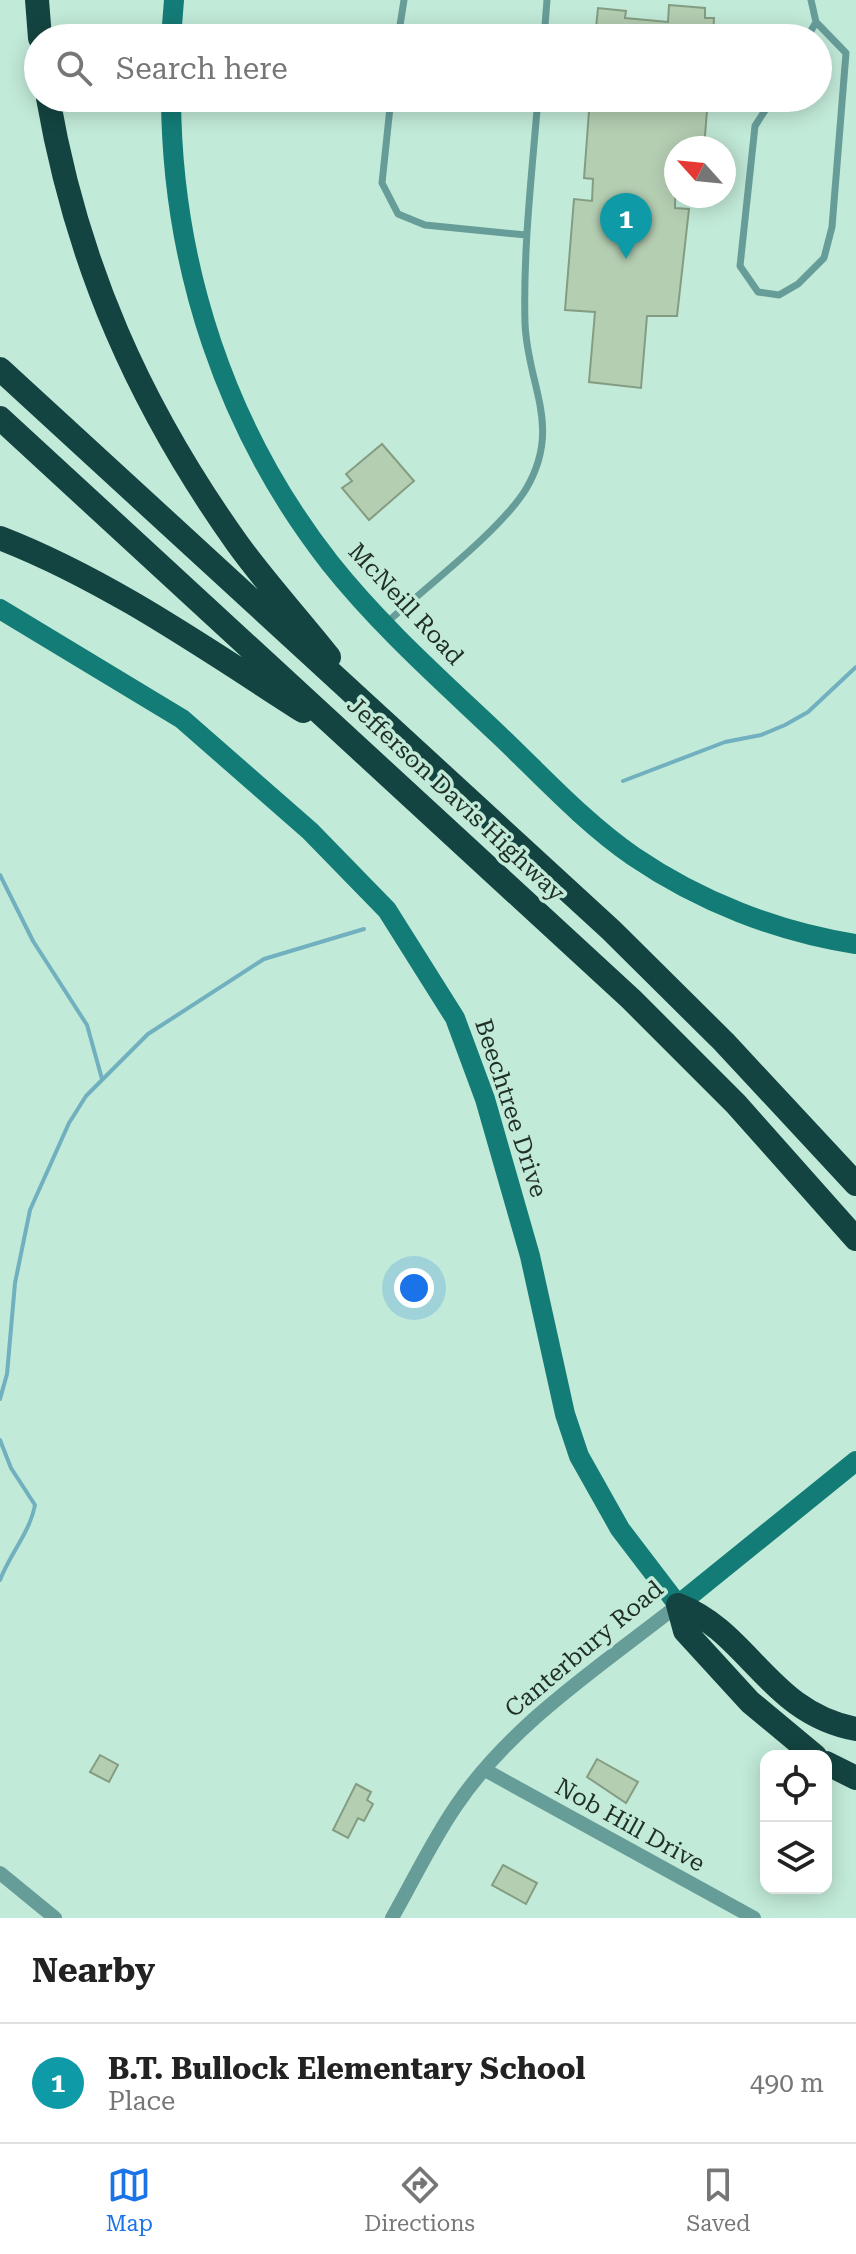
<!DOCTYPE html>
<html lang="en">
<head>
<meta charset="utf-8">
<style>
	:root { --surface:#fff; --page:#f6f6f6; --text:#222; --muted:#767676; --line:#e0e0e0; --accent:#1a73e8 }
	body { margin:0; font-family:"Roboto Serif",serif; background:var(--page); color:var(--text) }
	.controls { position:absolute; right:24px; bottom:24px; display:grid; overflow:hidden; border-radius:16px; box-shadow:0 4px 20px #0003 }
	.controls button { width:72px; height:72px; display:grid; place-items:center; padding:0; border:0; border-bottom:2px solid var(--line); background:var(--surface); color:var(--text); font:40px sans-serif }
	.compass { position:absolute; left:664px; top:136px; width:72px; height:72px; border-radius:50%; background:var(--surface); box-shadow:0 4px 20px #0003; rotate:297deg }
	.you { position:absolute; left:414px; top:1288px; width:28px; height:28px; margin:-20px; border:6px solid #fff; border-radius:50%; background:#1a73e8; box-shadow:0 0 0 12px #1a73e833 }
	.badge { display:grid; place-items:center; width:52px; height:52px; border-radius:50%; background:var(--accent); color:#fff; font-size:26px; font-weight:700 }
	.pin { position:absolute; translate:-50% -66px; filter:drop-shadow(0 2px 4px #0008) }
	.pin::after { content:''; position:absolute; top:42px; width:28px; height:24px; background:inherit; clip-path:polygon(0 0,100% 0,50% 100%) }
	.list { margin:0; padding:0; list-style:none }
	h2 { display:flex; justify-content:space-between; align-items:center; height:104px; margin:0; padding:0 32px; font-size:34px }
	h2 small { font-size:26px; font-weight:400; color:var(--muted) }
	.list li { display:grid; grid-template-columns:52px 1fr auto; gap:24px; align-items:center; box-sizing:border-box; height:120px; padding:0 32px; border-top:2px solid var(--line) }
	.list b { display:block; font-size:30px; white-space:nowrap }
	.list p { margin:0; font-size:26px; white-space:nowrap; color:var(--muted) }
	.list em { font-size:26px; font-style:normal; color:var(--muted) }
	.icon { flex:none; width:44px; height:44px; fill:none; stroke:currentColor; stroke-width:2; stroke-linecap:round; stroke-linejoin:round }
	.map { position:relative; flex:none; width:856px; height:1918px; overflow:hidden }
	.search { position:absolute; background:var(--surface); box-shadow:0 4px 20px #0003; left:24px; right:24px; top:24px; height:88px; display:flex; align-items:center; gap:20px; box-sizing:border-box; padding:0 28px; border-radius:44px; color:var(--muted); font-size:30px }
	.sheet { height:224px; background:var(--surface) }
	nav { display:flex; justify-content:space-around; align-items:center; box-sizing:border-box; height:112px; border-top:2px solid var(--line); background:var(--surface); font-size:22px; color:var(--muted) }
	nav a { display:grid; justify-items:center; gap:4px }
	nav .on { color:var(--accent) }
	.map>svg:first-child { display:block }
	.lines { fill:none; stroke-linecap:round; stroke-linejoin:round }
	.stream { stroke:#71b0bf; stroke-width:4 }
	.building { fill:#b4ceb2; stroke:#849d82; stroke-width:2 }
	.lane { stroke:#679d99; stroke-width:7 }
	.street { stroke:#679d99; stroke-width:14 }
	.secondary { stroke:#147c77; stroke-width:20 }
	.highway { stroke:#144441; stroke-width:24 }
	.labels { text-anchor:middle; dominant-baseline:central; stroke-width:7; stroke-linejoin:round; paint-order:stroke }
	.street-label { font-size:24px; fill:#1f2e27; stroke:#c2ead8 }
</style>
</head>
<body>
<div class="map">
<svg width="856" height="1918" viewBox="0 0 856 1918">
	<rect width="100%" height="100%" fill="#c2ead8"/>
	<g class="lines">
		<path class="stream" d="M623 781 725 742 761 735 785 725 808 712 856 667
			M0 875 33 941 87 1025 102 1079
			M0 1399 7 1374 15 1283 30 1210 69 1123 86 1096 148 1034 264 959 364 929
			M0 1440 11 1468 35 1505C30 1532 10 1554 0 1580"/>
	</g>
	<path class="building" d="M669 5 705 8V18H714L713 38H595L598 8 626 11 625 18 668 22Z
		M590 98H708L704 148H676L675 208 689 209 677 316H647L641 388 589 382 595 312 565 310 574 199 592 201 593 179 584 178Z
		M382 444 414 481 369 520 342 488 352 481 346 474Z
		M100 1755 118 1765 109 1782 90 1772Z
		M597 1759 638 1782 626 1803 587 1777Z
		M356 1784 371 1792 367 1800 373 1804 364 1821 358 1818 348 1838 333 1830Z
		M503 1865 537 1883 526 1904 492 1885Z"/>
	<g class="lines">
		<path class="lane" d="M398 38 404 0
			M544 38 547 0
			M807 38 816 22
			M391 98 382 183 398 214 425 225 526 235
			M773 98 755 126 740 266 758 292 779 295 798 284 824 258 832 227 846 53 816 22 811 0
			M385 624C424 589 501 530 526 489 563 426 527 385 525 323 523 248 532 173 538 98"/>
		<path class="street" d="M485 1770 754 1918
			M0 1873 55 1918
			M392 1918C413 1881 432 1841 456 1806 511 1724 602 1665 678 1605"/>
		<path class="secondary" d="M171 38 174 0
			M171 98C172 266 226 430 330 563 380 626 441 680 499 735 542 776 584 822 633 856 699 901 777 932 856 944
			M0 609 182 719 310 831 387 910 455 1018 485 1099 530 1256 565 1414 579 1456 620 1529 678 1605 856 1461"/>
		<path class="highway" d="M37 0 40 38
			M48 98C77 265 139 405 237 543 265 582 299 619 329 657
			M0 369 611 930 724 1042 856 1184
			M0 418 631 999 736 1104 856 1239
			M0 538C108 580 206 649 303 711
			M678 1605C749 1632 769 1713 856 1729
			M678 1605 685 1631 750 1702 815 1756
			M826 1763 856 1778"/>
	</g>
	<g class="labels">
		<g class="street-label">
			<text transform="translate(406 604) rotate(47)">McNeill Road</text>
			<text transform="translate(456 799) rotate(43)">Jefferson Davis Highway</text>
			<text transform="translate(511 1108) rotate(72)">Beechtree Drive</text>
			<text transform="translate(584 1649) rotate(-40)">Canterbury Road</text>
			<text transform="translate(630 1825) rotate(29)">Nob Hill Drive</text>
		</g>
	</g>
</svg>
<div class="controls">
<button><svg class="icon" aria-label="locate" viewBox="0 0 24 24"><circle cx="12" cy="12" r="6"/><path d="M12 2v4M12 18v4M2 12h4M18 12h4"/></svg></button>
<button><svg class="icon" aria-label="layers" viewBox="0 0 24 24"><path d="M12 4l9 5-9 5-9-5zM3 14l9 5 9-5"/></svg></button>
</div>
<svg class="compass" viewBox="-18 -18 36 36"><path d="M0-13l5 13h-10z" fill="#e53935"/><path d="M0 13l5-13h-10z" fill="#767676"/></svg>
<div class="you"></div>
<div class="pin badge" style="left:626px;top:259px;background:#0f9aa8">1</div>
<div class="search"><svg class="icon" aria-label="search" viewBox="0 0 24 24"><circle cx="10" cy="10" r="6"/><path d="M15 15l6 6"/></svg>Search here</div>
</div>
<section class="sheet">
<h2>Nearby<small></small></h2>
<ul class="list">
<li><span class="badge" style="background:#0f9aa8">1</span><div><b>B.T. Bullock Elementary School</b><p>Place</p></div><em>490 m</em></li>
</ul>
</section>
<nav>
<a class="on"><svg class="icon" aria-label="map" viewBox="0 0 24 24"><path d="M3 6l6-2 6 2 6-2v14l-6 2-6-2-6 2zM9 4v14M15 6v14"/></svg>Map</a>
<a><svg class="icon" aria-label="directions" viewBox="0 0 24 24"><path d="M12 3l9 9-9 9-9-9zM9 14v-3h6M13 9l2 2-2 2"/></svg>Directions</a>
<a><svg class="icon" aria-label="saved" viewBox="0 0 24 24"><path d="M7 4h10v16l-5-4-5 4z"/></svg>Saved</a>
</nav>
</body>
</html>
